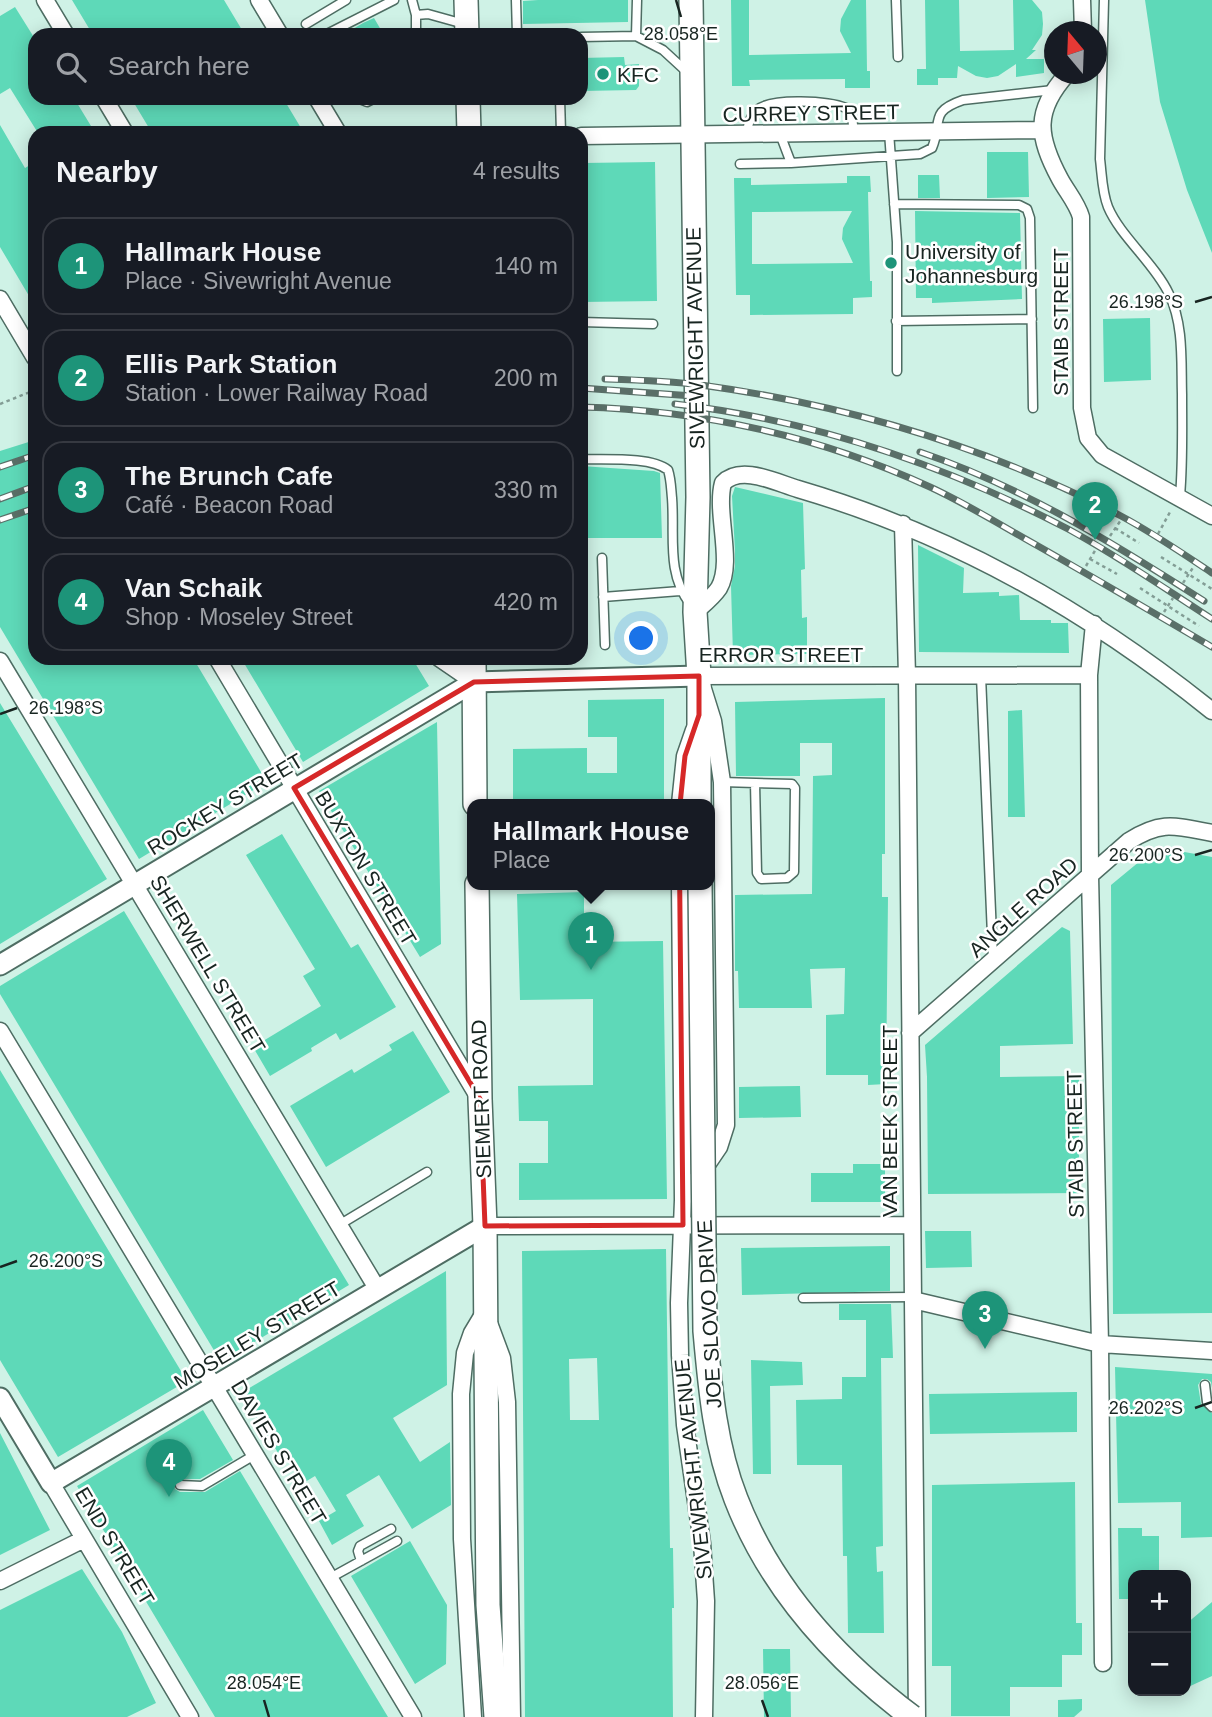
<!DOCTYPE html>
<html lang="en">
<head>
<meta charset="utf-8">
<style>
	:root { --surface:#171b24; --page:#242831; --text:#f1f3f6; --muted:#9ea1a6; --line:#363941; --accent:#1d9479 }
	body { margin:0; font-family:Arial,sans-serif; background:var(--page); color:var(--text) }
	.controls { position:absolute; right:21px; bottom:21px; display:grid; overflow:hidden; border-radius:14px; box-shadow:0 4px 18px #0003 }
	.controls button { width:63px; height:63px; display:grid; place-items:center; padding:0; border:0; border-bottom:2px solid var(--line); background:var(--surface); color:var(--text); font:35px sans-serif }
	.compass { position:absolute; left:1044px; top:21px; width:63px; height:63px; border-radius:50%; background:var(--surface); box-shadow:0 4px 18px #0003; rotate:341deg }
	.you { position:absolute; left:642px; top:639px; width:24px; height:24px; margin:-18px; border:5px solid #fff; border-radius:50%; background:#1a73e8; box-shadow:0 0 0 10px #1a73e833 }
	.badge { display:grid; place-items:center; width:46px; height:46px; border-radius:50%; background:var(--accent); color:#fff; font-size:23px; font-weight:700 }
	.pin { position:absolute; translate:-50% -58px; filter:drop-shadow(0 2px 4px #0008) }
	.pin::after { content:''; position:absolute; top:37px; width:24px; height:21px; background:inherit; clip-path:polygon(0 0,100% 0,50% 100%) }
	.popup { position:absolute; left:467px; top:799px; width:248px; height:91px; box-sizing:border-box; display:grid; place-content:center; border-radius:14px; background:var(--surface); filter:drop-shadow(0 2px 5px #0005); font-size:23px; white-space:nowrap; color:var(--muted) }
	.popup b { font-size:26px; color:var(--text) }
	.popup::after { content:''; position:absolute; left:50%; top:100%; margin-left:-14px; border:14px solid transparent; border-top-color:var(--surface) }
	.list { margin:0; padding:0; list-style:none }
	h2 { display:flex; justify-content:space-between; align-items:center; height:91px; margin:0; padding:0 28px; font-size:30px }
	h2 small { font-size:23px; font-weight:400; color:var(--muted) }
	.list li { display:grid; grid-template-columns:46px 1fr auto; gap:21px; align-items:center; box-sizing:border-box; height:98px; margin:0 14px 14px; padding:0 14px; border:2px solid var(--line); border-radius:21px }
	.list b { display:block; font-size:26px; white-space:nowrap }
	.list p { margin:0; font-size:23px; white-space:nowrap; color:var(--muted) }
	.list em { font-size:23px; font-style:normal; color:var(--muted) }
	.icon { flex:none; width:38px; height:38px; fill:none; stroke:currentColor; stroke-width:2; stroke-linecap:round; stroke-linejoin:round }
	.map { position:relative; flex:none; width:1212px; height:1717px; overflow:hidden }
	.search { position:absolute; background:var(--surface); box-shadow:0 4px 18px #0003; left:28px; top:28px; width:560px; height:77px; display:flex; align-items:center; gap:18px; box-sizing:border-box; padding:0 24px; border-radius:21px; color:var(--muted); font-size:26px }
	.panel { position:absolute; background:var(--surface); box-shadow:0 4px 18px #0003; left:28px; top:126px; width:560px; height:539px; border-radius:21px }
	.map>svg:first-child { display:block }
	.building { fill:#5ed9b8; fill-rule:evenodd }
	.lines { fill:none; stroke-linecap:round; stroke-linejoin:round }
	.service-casing { stroke:#4e6d63; stroke-width:11 }
	.minor-casing { stroke:#4e6d63; stroke-width:19 }
	.tertiary-casing { stroke:#4e6d63; stroke-width:23 }
	.secondary-casing { stroke:#4e6d63; stroke-width:26 }
	.path { stroke:#839d95; stroke-width:2.5; stroke-dasharray:3.5 3.5; stroke-linecap:butt }
	.service { stroke:#fff; stroke-width:8 }
	.minor { stroke:#fff; stroke-width:16 }
	.tertiary { stroke:#fff; stroke-width:19 }
	.secondary { stroke:#fff; stroke-width:23 }
	.rail-casing { stroke:#5a6f68; stroke-width:7 }
	.rail { stroke:#fff; stroke-width:4.5; stroke-dasharray:13; stroke-linecap:butt }
	.secondary-bridge-casing { stroke:#4e6d63; stroke-width:26; stroke-linecap:butt }
	.secondary-bridge { stroke:#fff; stroke-width:23 }
	.marked { fill:none; stroke:#d62828; stroke-width:5; stroke-linejoin:round }
	.ticks { fill:none; stroke:#182521; stroke-width:2.5 }
	.poi-dot { fill:#1d9479; stroke:#fff; stroke-width:2.5 }
	.labels { text-anchor:middle; dominant-baseline:central; stroke-width:5; stroke-linejoin:round; paint-order:stroke }
	.poi-label { font-size:21px; fill:#182521; stroke:#fff; text-anchor:start }
	.street-label { font-size:21px; fill:#182521; stroke:#fff }
	.ticks-label { font-size:18px; text-anchor:middle; fill:#182521; stroke:#fff; stroke-width:5; stroke-linejoin:round; paint-order:stroke }
</style>
</head>
<body>
<div class="map">
<svg width="1212" height="1717" viewBox="0 0 1212 1717">
	<rect width="100%" height="100%" fill="#cff2e6"/>
	<path class="building" d="M72 0H224L245 35H93Z
		M538 0H628V22L523 24V1Z
		M731 0H749V55L851 53 840 31 841 19 851 0H866L867 71H870V88H845V79L749 80 750 86H732Z
		M925 0H959L960 51 1014 50 1013 0H1032L1042 12 1043 24 1042 35 1032 50H1036L1026 59H1044V73L1016 77V64L998 76 987 78 976 76 958 66 957 78H938V85H917V69H926Z
		M1145 0H1212V253L1187 190 1160 102Z
		M15 7 35 39V98H74L91 126 81 133H38L10 88 0 94V16Z
		M374 18 384 35H343L363 23Z
		M624 57 625 65 639 64V86L636 90 581 91V58Z
		M131 98H283L304 133H152Z
		M0 125 25 168 35 162V306L0 247Z
		M987 152H1028L1029 197 987 198Z
		M655 162 657 301 581 302V253H583L582 163Z
		M918 175H939L940 198H918Z
		M847 176H870L871 192H868L870 281H872V297L853 298V314L750 315V295H736L734 178H751V185L847 183ZM852 211 843 228 842 239 853 263 752 264V212Z
		M915 211 1020 213 1022 299 932 303V298H916Z
		M1150 318 1151 380 1104 382 1103 319Z
		M35 440V658H193L267 782 139 859 0 627V451Z
		M581 466 654 471 660 473 662 538H581Z
		M735 487 803 503 805 569 801 570 802 618 807 617V654L733 655 731 586 735 566V551L732 496Z
		M918 545 964 568 963 593 999 592V596L1019 595 1020 620H1051V623H1068L1069 653 919 652Z
		M241 658H412L429 686 303 762Z
		M885 698V854H882V897H888L886 1084 868 1085V1075H826V1015L844 1014 845 968 810 969 812 1008H739L738 971H735V895L812 894 813 776 832 775V743H800V776H736L735 702Z
		M664 699V804H513V749L587 748V773H617V737H588V700Z
		M0 703 107 879 0 944Z
		M1022 710 1025 817H1008V711Z
		M437 722 441 944 420 957 319 791Z
		M282 834 351 948 358 944 396 1007 340 1040 336 1033 311 1048 312 1051 270 1076 253 1047 321 1006 303 976 315 969 246 855Z
		M1157 847 1212 857V1313L1113 1314 1111 885Z
		M584 892V942L663 941 667 1199 519 1200V1163H548V1121H519L518 1086 593 1085V999L520 1000 517 894Z
		M124 911 349 1285 221 1362 0 994V986Z
		M1062 927 1070 931 1073 1044 1000 1046V1077L1079 1076V1193L928 1194 927 1077 925 1045Z
		M413 1031 450 1092 326 1167 290 1106 352 1069 354 1073 392 1050 389 1045Z
		M0 1070 187 1381 58 1457 0 1360Z
		M800 1086 801 1117 739 1118V1087Z
		M853 1164H885V1202H811V1173H853Z
		M925 1231H971L972 1267 926 1268Z
		M890 1246V1291L742 1295 741 1248Z
		M666 1249 670 1548H673L674 1608H672L673 1717H525L522 1251ZM597 1358 599 1420H570L569 1359Z
		M446 1271 447 1385 393 1418 420 1462 450 1442 451 1505 412 1529 379 1475 346 1495 364 1526 332 1545 319 1521 336 1511 315 1476 305 1482 286 1452 280 1456 241 1393Z
		M839 1304H891L893 1358H881L883 1546 876 1547 877 1572 883 1571 884 1633H848L847 1556H843L842 1465H797L796 1400 842 1399V1377H866V1320H839Z
		M751 1360 802 1362 803 1385 770 1386 771 1474H753Z
		M1115 1367 1212 1374V1388L1211 1382 1207 1379H1202L1198 1385 1201 1404 1212 1413V1537L1181 1538V1502L1118 1503Z
		M1077 1392V1432L930 1434 929 1394Z
		M203 1410 233 1460 200 1479H178L174 1482 175 1489 180 1492H205L240 1471 388 1717H215L77 1486Z
		M0 1433 50 1530 0 1555Z
		M1075 1482 1076 1623H1082V1655H1062V1687H1010V1716H951V1666H932V1485Z
		M1118 1528H1142V1536H1159V1575H1133V1599H1119Z
		M410 1541 447 1605 446 1664 415 1684 351 1576Z
		M82 1569 122 1632 156 1703 127 1717H0V1610Z
		M1212 1602V1676L1186 1688V1624Z
		M763 1649H790L791 1717H764Z
		M1082 1699V1710L1074 1717H1058V1700Z"/>
	<g class="lines">
		<defs>
			<path id="service" d="M412 0 416 15V35
				M516 0 517 35
				M896 0 898 57
				M1104 0 1100 159C1102 175 1102 192 1108 207 1120 236 1155 264 1169 294 1184 325 1181 362 1182 394 1182 429 1183 462 1180 496
				M416 15 428 14 464 24
				M306 24 346 0
				M325 35 394 0
				M636 36 637 0
				M581 37 636 36 663 50 688 73
				M357 98 367 102 375 98
				M560 98 561 133
				M889 132 897 242V371
				M780 134 791 163 920 154 932 148C943 122 928 112 963 100L1053 90
				M746 135C748 126 750 116 757 110 772 97 829 101 846 108L852 117 854 133
				M740 164 791 163
				M894 204 1019 205 1027 209 1030 218 1033 408
				M896 321 1032 319
				M581 322 653 324
				M581 459C603 460 651 456 668 470 671 479 671 488 672 498 675 536 666 572 690 604
				M602 558 605 645
				M603 597 680 591
				M981 676 993 959
				M722 782 792 784 795 788 794 872 787 878 761 879 757 873 755 783
				M339 1225 427 1172
				M803 1298 913 1297
				M1205 1385 1207 1402 1212 1407
				M180 1485 202 1486 256 1454
				M361 1561 358 1551 360 1546 391 1529
				M330 1578 397 1541"/>
			<path id="minor" d="M45 0 66 35
				M259 0 280 35
				M1082 0 1083 32
				M1067 74C1034 111 1037 136 1060 179 1067 192 1077 203 1081 217L1082 408 1088 438 1102 455 1212 516
				M104 98 125 133
				M317 98 338 133
				M581 136 1041 130
				M0 299 35 358
				M903 524 907 676 917 1717
				M695 612C703 605 713 597 719 588 734 562 715 513 723 483 741 464 777 483 798 489 954 535 1086 610 1212 711
				M1094 624 1089 675 1090 875 1100 1344 1103 1663
				M217 658 479 1098
				M439 658 474 682
				M0 661 378 1290
				M680 804 685 756 694 730
				M680 884 683 1200 679 1303 680 1355 685 1425 702 1543 706 1601 704 1717
				M0 1031 413 1717
				M910 1033 1129 841C1162 820 1175 826 1212 833
				M683 1200 719 1147 726 1125 722 782 713 721 699 676 1089 675
				M485 1226 911 1225
				M913 1300 1100 1344 1212 1351
				M489 1323 502 1358 507 1402 512 1717
				M51 1483 190 1717
				M0 1581 84 1539
				M473 1717 462 1539 461 1394 465 1353 472 1333 484 1313"/>
			<path id="tertiary" d="M0 965 474 682 699 676
				M0 1398 51 1483 485 1226"/>
			<path id="secondary" d="M466 0 467 35
				M691 0 698 497 695 612 699 676V804
				M468 98 469 133
				M474 658 475 804
				M477 884 480 1099 485 1226 488 1605 496 1717"/>
		</defs>
		<use href="#service" class="service-casing"/>
		<use href="#minor" class="minor-casing"/>
		<use href="#tertiary" class="tertiary-casing"/>
		<use href="#secondary" class="secondary-casing"/>
		<path class="path" d="M0 404 35 390
			M1115 528 1139 543
			M1158 534 1170 512
			M1110 536 1121 520
			M1161 557 1212 589
			M1090 559 1117 574
			M1086 566 1096 549
			M1183 583 1194 566
			M1140 588 1199 626
			M1164 612 1173 598"/>
		<use href="#service" class="service"/>
		<use href="#minor" class="minor"/>
		<use href="#tertiary" class="tertiary"/>
		<use href="#secondary" class="secondary"/>
		<defs>
			<path id="rail" d="M605 379C637 380 670 381 701 385 848 405 990 448 1121 516 1153 533 1182 553 1212 573
				M581 388 693 396
				M675 404C813 420 945 465 1068 529 1118 556 1164 588 1212 619
				M581 407C701 410 822 437 930 487 967 504 1002 526 1038 546 1096 579 1154 613 1212 647
				M920 452C1023 487 1113 543 1204 601
				M0 467 35 455
				M0 499 35 486
				M0 520 35 508"/>
		</defs>
		<use href="#rail" class="rail-casing"/>
		<use href="#rail" class="rail"/>
		<defs>
			<path id="secondary-bridge" d="M700 884 705 1331C710 1387 715 1446 736 1499 771 1589 836 1660 912 1717"/>
		</defs>
		<use href="#secondary-bridge" class="secondary-bridge-casing"/>
		<use href="#secondary-bridge" class="secondary-bridge"/>
	</g>
	<path class="marked" d="M699 676V715L685 756 679 814 683 1225 485 1226 480 1099 294 788 474 682Z"/>
	<path class="ticks" d="M676 0 681 17M1195 302 1212 297M0 714 17 708M1195 855 1212 850M0 1267 17 1261M1195 1408 1212 1402M264 1700 269 1717M762 1700 768 1717"/>
	<g class="poi-dot">
		<circle cx="603" cy="74" r="7"/>
		<circle cx="891" cy="263" r="7"/>
	</g>
	<g class="labels">
		<g class="poi-label">
			<text x="617" y="74">KFC</text>
			<text x="905" y="251">University of<tspan x="905" dy="24">Johannesburg</tspan></text>
		</g>
		<g class="street-label">
			<text transform="translate(811 113) rotate(-1)">CURREY STREET</text>
			<text transform="translate(1060 322) rotate(-90)">STAIB STREET</text>
			<text transform="translate(695 338) rotate(-91)">SIVEWRIGHT AVENUE</text>
			<text x="781" y="654">ERROR STREET</text>
			<text transform="translate(225 804) rotate(-31)">ROCKEY STREET</text>
			<text transform="translate(366 868) rotate(59)">BUXTON STREET</text>
			<text transform="translate(1023 907) rotate(-42)">ANGLE ROAD</text>
			<text transform="translate(208 964) rotate(59)">SHERWELL STREET</text>
			<text transform="translate(481 1099) rotate(-92)">SIEMERT ROAD</text>
			<text transform="translate(889 1121) rotate(-90)">VAN BEEK STREET</text>
			<text transform="translate(1075 1144) rotate(-91)">STAIB STREET</text>
			<text transform="translate(709 1314) rotate(-93)">JOE SLOVO DRIVE</text>
			<text transform="translate(257 1335) rotate(-31)">MOSELEY STREET</text>
			<text transform="translate(279 1452) rotate(59)">DAVIES STREET</text>
			<text transform="translate(693 1469) rotate(-96)">SIVEWRIGHT AVENUE</text>
			<text transform="translate(115 1546) rotate(59)">END STREET</text>
		</g>
	</g>
	<g class="ticks-label">
		<text x="681" y="40">28.058°E</text>
		<text x="1146" y="308">26.198°S</text>
		<text x="66" y="714">26.198°S</text>
		<text x="1146" y="861">26.200°S</text>
		<text x="66" y="1267">26.200°S</text>
		<text x="1146" y="1414">26.202°S</text>
		<text x="264" y="1689">28.054°E</text>
		<text x="762" y="1689">28.056°E</text>
	</g>
</svg>
<div class="controls">
<button>+</button>
<button>−</button>
</div>
<svg class="compass" viewBox="-18 -18 36 36"><path d="M0-13l5 13h-10z" fill="#e53935"/><path d="M0 13l5-13h-10z" fill="#9ea1a6"/></svg>
<div class="you"></div>
<div class="pin badge" style="left:591px;top:970px">1</div>
<div class="popup"><b>Hallmark House</b>Place</div>
<div class="pin badge" style="left:1095px;top:540px">2</div>
<div class="pin badge" style="left:985px;top:1349px">3</div>
<div class="pin badge" style="left:169px;top:1497px">4</div>
<div class="search"><svg class="icon" aria-label="search" viewBox="0 0 24 24"><circle cx="10" cy="10" r="6"/><path d="M15 15l6 6"/></svg>Search here</div>
<section class="panel">
<h2>Nearby<small>4 results</small></h2>
<ul class="list">
<li><span class="badge">1</span><div><b>Hallmark House</b><p>Place · Sivewright Avenue</p></div><em>140 m</em></li>
<li><span class="badge">2</span><div><b>Ellis Park Station</b><p>Station · Lower Railway Road</p></div><em>200 m</em></li>
<li><span class="badge">3</span><div><b>The Brunch Cafe</b><p>Café · Beacon Road</p></div><em>330 m</em></li>
<li><span class="badge">4</span><div><b>Van Schaik</b><p>Shop · Moseley Street</p></div><em>420 m</em></li>
</ul>
</section>
</div>
</body>
</html>
